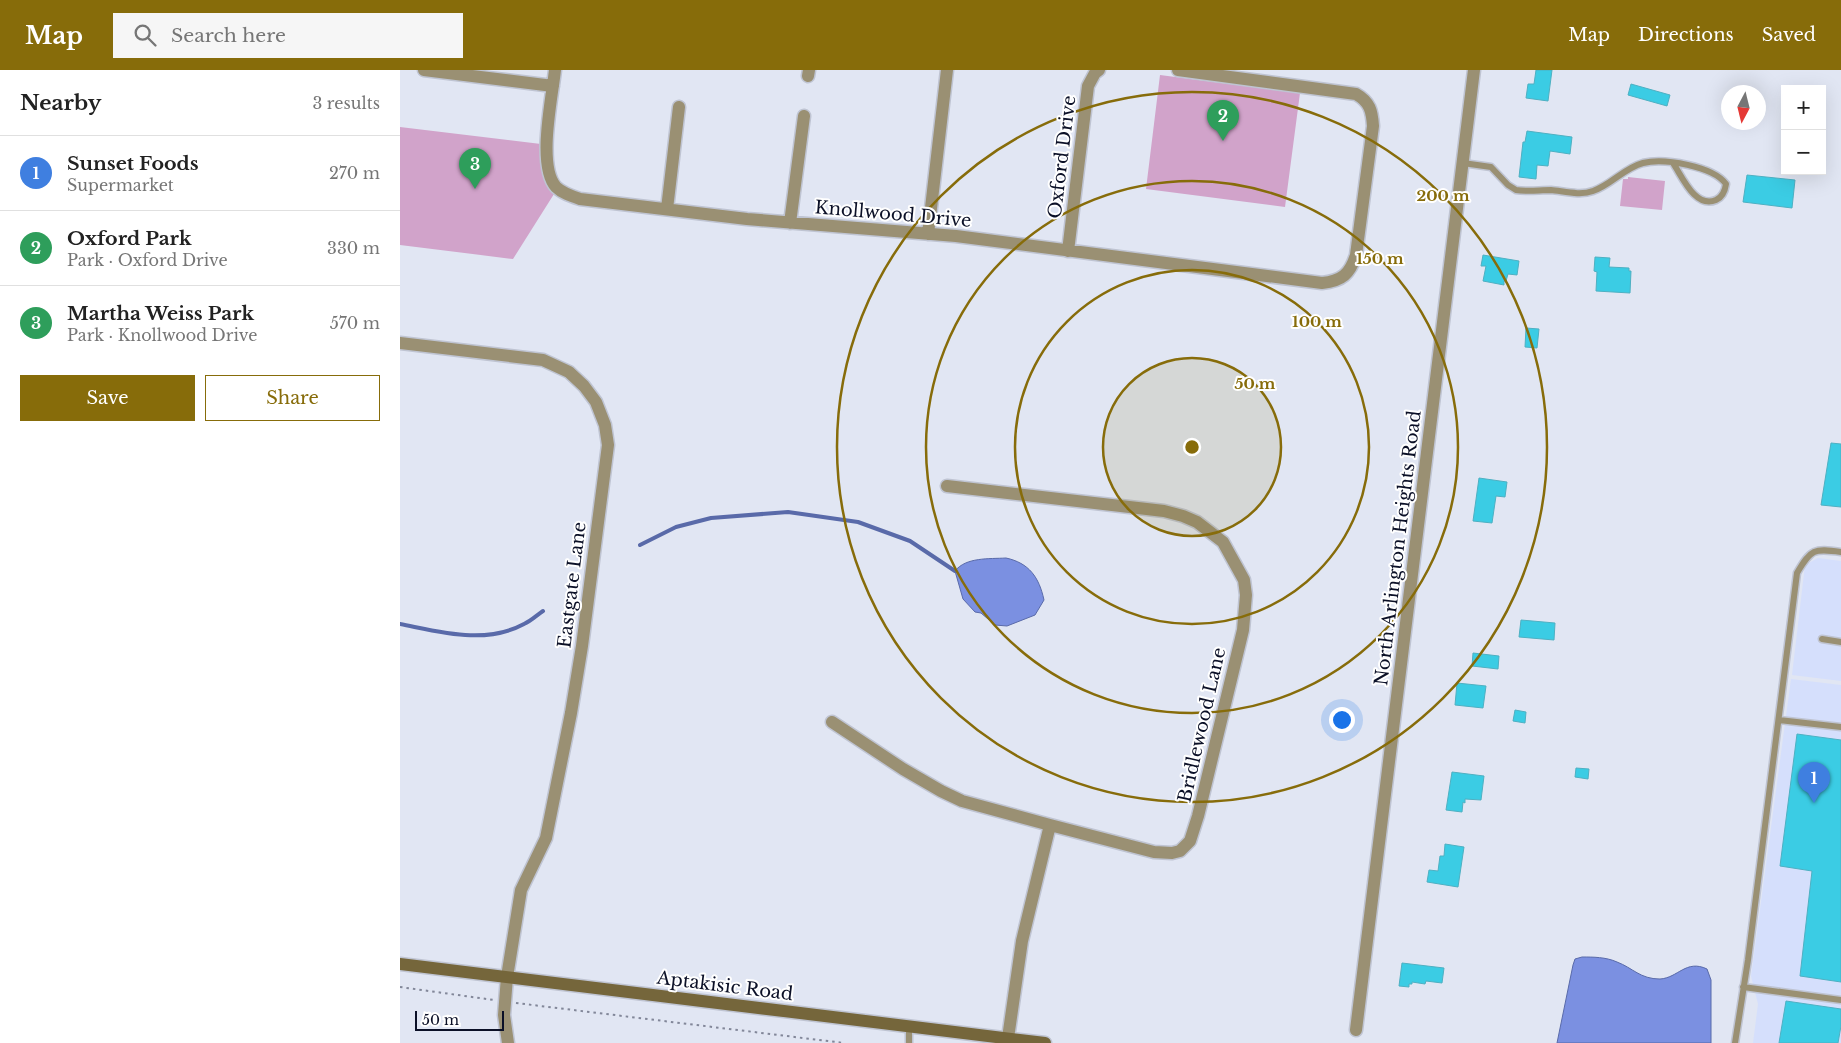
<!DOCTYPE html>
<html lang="en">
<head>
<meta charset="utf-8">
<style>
	:root { --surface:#fff; --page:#f6f6f6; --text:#222; --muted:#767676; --line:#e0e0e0; --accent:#876c0a }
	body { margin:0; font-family:"Libre Baskerville",serif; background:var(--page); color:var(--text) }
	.controls { position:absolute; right:15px; top:15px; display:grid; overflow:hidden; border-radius:0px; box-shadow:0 5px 20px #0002 }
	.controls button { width:45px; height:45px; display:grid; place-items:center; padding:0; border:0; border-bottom:1px solid var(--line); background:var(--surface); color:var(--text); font:25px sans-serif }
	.compass { position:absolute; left:1321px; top:15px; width:45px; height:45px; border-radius:50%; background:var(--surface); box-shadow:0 5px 20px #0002; rotate:187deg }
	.scale { position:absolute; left:15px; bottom:12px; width:89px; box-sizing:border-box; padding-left:5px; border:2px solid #0b1027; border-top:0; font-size:14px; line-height:18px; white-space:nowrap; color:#0b1027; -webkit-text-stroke:4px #fff; paint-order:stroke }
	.you { position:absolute; left:941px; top:649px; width:18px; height:18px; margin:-12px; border:4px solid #fff; border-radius:50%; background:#1a73e8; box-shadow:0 0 0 8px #1a73e833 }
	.badge { display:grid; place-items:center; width:32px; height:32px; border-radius:50%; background:var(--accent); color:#fff; font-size:16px; font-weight:700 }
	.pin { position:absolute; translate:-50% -41px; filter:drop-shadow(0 1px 2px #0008) }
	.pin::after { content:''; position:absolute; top:26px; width:18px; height:15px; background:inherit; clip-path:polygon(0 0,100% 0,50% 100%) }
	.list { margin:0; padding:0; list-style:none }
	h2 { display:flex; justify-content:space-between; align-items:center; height:65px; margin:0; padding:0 20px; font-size:21px }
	h2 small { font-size:16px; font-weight:400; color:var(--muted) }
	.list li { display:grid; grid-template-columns:32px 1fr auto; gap:15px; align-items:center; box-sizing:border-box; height:75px; padding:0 20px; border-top:1px solid var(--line) }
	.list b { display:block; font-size:19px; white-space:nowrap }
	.list p { margin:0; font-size:16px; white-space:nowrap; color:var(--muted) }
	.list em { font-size:16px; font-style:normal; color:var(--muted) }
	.actions { display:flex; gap:10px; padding:15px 20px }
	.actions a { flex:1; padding:11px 0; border:1px solid var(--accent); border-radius:0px; text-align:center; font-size:18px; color:var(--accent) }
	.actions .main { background:var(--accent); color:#fff }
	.icon { flex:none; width:28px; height:28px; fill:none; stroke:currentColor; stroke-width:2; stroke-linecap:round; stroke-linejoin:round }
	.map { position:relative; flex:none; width:1441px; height:973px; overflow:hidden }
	header { display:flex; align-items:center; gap:30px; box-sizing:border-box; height:70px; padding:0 25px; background:var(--accent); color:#fff }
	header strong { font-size:24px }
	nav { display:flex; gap:28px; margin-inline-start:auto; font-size:18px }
	.search { width:350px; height:45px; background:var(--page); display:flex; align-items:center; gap:12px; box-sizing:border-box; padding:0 18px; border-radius:0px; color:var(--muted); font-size:19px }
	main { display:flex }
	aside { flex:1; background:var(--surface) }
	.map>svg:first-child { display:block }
	.built { fill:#d5dffc }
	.green { fill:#d1a3ca }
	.water { fill:#7b90e1; stroke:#596aa9 }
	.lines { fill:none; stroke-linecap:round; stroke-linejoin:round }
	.stream { stroke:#596aa9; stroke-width:4 }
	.building { fill:#3bcce4; stroke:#4eb0c2 }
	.lane-casing { stroke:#bfc4d2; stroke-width:9 }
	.street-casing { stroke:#bfc4d2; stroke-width:15 }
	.secondary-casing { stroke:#bfc4d2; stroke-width:15 }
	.path { stroke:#828799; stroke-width:2; stroke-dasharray:2.5 4; stroke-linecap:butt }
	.lane { stroke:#9a9073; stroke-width:6 }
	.street { stroke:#9a9073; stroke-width:12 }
	.secondary { stroke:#75663b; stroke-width:12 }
	.ring { fill:none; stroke:#876c0a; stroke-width:2.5 }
	.labels { text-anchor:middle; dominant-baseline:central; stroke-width:4; stroke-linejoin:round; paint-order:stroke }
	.street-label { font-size:18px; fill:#0b1027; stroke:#fff }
	.centre { fill:#876c0a; stroke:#fff; stroke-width:2.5 }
	.ring-label { font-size:15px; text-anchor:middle; font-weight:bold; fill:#876c0a; stroke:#fff; stroke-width:4; stroke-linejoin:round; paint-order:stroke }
</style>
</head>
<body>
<header>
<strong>Map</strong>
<div class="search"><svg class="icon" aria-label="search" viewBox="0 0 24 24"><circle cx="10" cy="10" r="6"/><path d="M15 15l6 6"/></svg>Search here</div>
<nav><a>Map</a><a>Directions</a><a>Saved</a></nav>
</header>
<main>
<aside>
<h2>Nearby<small>3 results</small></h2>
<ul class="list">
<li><span class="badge" style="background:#3f7fe0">1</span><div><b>Sunset Foods</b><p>Supermarket</p></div><em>270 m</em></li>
<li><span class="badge" style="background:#2e9e5b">2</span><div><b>Oxford Park</b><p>Park · Oxford Drive</p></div><em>330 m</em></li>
<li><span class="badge" style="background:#2e9e5b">3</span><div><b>Martha Weiss Park</b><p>Park · Knollwood Drive</p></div><em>570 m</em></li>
</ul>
<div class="actions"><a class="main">Save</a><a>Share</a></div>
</aside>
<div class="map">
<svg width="1441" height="973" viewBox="0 0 1441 973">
	<rect width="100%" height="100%" fill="#e1e6f3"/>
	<path class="built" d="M1418 488 1441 491V611L1392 605 1405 495Z
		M1391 609 1441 615V973H1353L1358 934 1351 906Z"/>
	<path class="green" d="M760 5 900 23 885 137 746 119Z
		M0 57 141 74 143 104 154 124 113 189 0 175Z
		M1228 107 1265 111 1262 140 1220 136 1223 109H1228Z"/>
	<path class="water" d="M606 488C629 493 639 507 644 530L635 545 607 556 595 555 581 543 575 542 563 529 555 501C566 487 589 489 606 488Z
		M1182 887C1193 887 1206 887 1217 892 1233 898 1240 909 1260 909 1278 908 1286 889 1307 899L1311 910V973H1157L1173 895 1175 889Z"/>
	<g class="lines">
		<path class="stream" d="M240 475 276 457 311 448 388 442 458 452 510 471 555 501
			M0 554C41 562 85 575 124 554 131 551 137 545 143 541"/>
	</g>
	<path class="building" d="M1136 0H1152L1148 31 1126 28 1128 14H1134Z
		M1231 14 1270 25 1267 36 1228 25Z
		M1127 61 1172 67 1170 84 1150 81 1148 96 1137 95 1136 109 1119 107 1123 72H1125Z
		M1347 105 1395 110 1392 138 1343 132Z
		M1083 185 1119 191 1117 205 1108 204 1106 211H1104V215L1083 211 1086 196H1081Z
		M1195 187 1210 188 1209 197 1229 198V201H1231L1230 223 1196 221 1197 202 1194 201Z
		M1126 258 1139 259 1137 278 1125 277Z
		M1431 373 1441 374V437L1421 435Z
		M1079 408 1107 412 1105 427 1096 426 1092 453 1073 451Z
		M1121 550 1155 553 1154 570 1119 567Z
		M1073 583 1099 586 1098 599 1072 596Z
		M1057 613 1086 616 1083 638 1055 635Z
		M1115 640 1126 642 1125 653 1113 651Z
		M1397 664 1441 670V912L1400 906 1412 801 1380 796Z
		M1176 698 1189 699 1188 709 1175 707Z
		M1052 702 1084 706 1081 730 1065 729V733L1063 732 1062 742 1046 740Z
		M1045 774 1064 777 1058 817 1027 812 1029 800 1038 801 1040 786H1044Z
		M1002 893 1044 898 1042 913 1026 911 1025 914 1012 912V914H1009V917L999 916Z
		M1386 931 1441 939V956L1438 973H1379Z"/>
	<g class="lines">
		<defs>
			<path id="lane" d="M1063 93 1091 97 1108 115 1116 120C1128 122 1139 120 1151 120 1163 121 1180 126 1193 121 1211 115 1224 98 1243 93 1264 88 1313 96 1326 114 1325 121 1323 127 1316 130 1295 139 1282 106 1273 93
				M1422 569 1441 572
				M1379 650 1441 657
				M1343 917 1441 930
				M509 956V973
				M1335 973 1348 890 1397 503C1411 479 1414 478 1441 482"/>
			<path id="street" d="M24 0 153 16
				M155 0C152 28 137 96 156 117 162 123 171 126 180 129L347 149 556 166 922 213C942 211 950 204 956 185L973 56C972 41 970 32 956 24L778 0
				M408 6 409 0
				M267 139 279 37
				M390 153 404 46
				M528 164 547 0
				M668 181 688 16 695 3 699 0
				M0 273 143 290 169 302 184 316 196 332 205 355 208 375 182 576 171 643 146 768 121 820 107 907 104 945 108 973
				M432 652 503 699 541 721 562 731 650 755 754 782 772 783 780 781 790 771 798 746 843 560 846 525 844 510 823 472 797 452 783 446 764 441 547 416
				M956 960 1074 0
				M608 968 622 871 650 755"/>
			<path id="secondary" d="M0 894 645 973"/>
		</defs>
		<use href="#lane" class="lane-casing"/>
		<use href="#street" class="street-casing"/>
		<use href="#secondary" class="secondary-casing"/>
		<path class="path" d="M0 917 94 930
			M116 933 444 973"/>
		<use href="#lane" class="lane"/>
		<use href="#street" class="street"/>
		<use href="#secondary" class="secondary"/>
	</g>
	<circle cx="792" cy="377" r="89" fill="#876c0a" fill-opacity=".12"/>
	<g class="ring">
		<circle cx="792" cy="377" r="89"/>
		<circle cx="792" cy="377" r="177"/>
		<circle cx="792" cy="377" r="266"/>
		<circle cx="792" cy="377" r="355"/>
	</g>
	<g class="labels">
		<g class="street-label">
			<text transform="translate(662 87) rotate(-83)">Oxford Drive</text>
			<text transform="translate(493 144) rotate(5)">Knollwood Drive</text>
			<text transform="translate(998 478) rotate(-83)">North Arlington Heights Road</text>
			<text transform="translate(172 515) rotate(-83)">Eastgate Lane</text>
			<text transform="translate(802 655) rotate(-77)">Bridlewood Lane</text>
			<text transform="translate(325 916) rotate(7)">Aptakisic Road</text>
		</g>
	</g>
	<circle cx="792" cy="377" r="8" class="centre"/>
	<g class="ring-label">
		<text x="1043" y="131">200 m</text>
		<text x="980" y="194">150 m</text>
		<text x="917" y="257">100 m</text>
		<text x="855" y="319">50 m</text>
	</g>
</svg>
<div class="controls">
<button>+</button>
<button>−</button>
</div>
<svg class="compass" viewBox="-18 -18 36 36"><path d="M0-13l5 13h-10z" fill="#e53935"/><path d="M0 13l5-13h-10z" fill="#767676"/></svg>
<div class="scale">50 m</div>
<div class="you"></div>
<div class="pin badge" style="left:1414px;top:733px;background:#3f7fe0">1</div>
<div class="pin badge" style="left:823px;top:71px;background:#2e9e5b">2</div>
<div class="pin badge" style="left:75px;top:119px;background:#2e9e5b">3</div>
</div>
</main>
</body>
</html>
